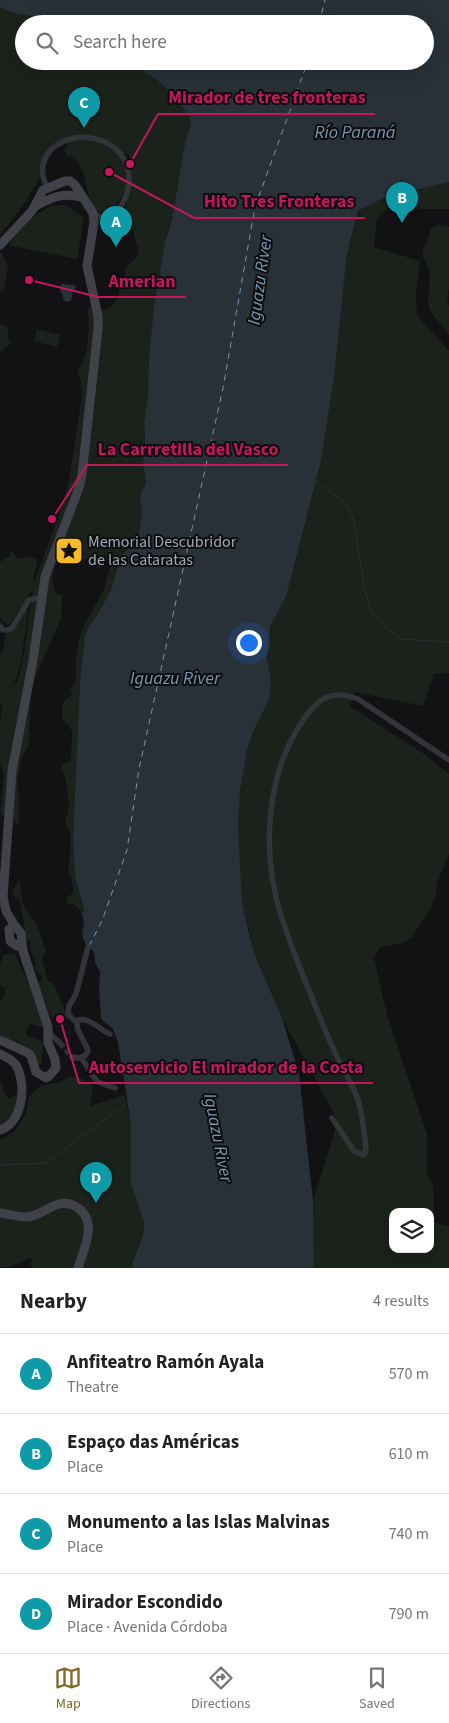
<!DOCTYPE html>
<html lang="en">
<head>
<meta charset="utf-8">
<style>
	:root { --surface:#fff; --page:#f6f6f6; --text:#222; --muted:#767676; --line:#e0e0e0; --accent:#836623 }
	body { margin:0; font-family:"Source Sans 3",sans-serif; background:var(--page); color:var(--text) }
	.controls { position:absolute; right:15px; bottom:15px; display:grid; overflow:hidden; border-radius:10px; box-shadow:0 5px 20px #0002 }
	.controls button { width:45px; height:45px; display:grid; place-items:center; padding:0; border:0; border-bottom:1px solid var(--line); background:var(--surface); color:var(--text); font:25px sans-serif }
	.you { position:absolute; left:248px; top:642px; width:18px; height:18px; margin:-12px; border:4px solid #fff; border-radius:50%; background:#1a73e8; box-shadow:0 0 0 8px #1a73e833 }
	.badge { display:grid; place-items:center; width:32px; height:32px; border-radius:50%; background:var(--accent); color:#fff; font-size:16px; font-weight:700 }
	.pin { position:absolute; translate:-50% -41px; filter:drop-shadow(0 1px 2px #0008) }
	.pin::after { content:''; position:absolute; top:26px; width:18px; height:15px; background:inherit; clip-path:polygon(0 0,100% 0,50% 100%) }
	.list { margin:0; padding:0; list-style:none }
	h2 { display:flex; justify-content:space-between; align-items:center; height:65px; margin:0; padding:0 20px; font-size:21px }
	h2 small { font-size:16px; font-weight:400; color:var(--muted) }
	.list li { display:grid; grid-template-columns:32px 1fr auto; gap:15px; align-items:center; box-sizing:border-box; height:80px; padding:0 20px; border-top:1px solid var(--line) }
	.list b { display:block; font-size:19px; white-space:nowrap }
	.list p { margin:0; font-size:16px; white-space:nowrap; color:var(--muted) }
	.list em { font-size:16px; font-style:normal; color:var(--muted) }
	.icon { flex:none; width:28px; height:28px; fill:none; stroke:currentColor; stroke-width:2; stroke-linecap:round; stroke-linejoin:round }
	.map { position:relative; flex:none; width:449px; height:1268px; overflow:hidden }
	.search { position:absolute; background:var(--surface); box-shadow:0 5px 20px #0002; left:15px; right:15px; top:15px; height:55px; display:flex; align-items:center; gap:12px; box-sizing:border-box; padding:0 18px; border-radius:28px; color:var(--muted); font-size:19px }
	.sheet { height:385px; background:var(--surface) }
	nav { display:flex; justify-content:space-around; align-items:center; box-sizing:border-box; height:70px; border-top:1px solid var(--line); background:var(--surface); font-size:14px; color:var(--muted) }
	nav a { display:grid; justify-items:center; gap:2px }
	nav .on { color:var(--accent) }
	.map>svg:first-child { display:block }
	.green { fill:#1a221b; fill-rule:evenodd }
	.water { fill:#283038 }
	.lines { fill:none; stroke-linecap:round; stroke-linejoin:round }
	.stream { stroke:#283038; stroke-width:1 }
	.ferry { stroke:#7895b2; stroke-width:1; stroke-dasharray:6 5; stroke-linecap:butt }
	.minor-tunnel { stroke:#2f3034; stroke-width:5.5; stroke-dasharray:5.5 3; stroke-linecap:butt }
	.minor { stroke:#333439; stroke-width:5.5 }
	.secondary { stroke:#414249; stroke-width:9 }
	.labels { text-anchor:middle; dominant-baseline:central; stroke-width:4; stroke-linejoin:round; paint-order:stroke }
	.poi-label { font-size:16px; fill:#a3a8b5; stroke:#0d0d0f; text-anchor:start }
	.water-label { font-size:18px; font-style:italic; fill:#7895b2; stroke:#0d0d0f }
	.leader { fill:none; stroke:#c2185b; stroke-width:2 }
	.callout-dot { fill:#c2185b; stroke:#0d0d0f; stroke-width:2 }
	.callout-label { font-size:18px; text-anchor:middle; font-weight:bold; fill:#c2185b; stroke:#0d0d0f; stroke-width:4; stroke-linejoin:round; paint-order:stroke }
</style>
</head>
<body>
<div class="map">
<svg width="449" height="1268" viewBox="0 0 449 1268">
	<rect width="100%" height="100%" fill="#121214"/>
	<path class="green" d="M0 7 14 13 36 17 53 24H24V61H127L157 80 169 91 189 116 191 123 184 148 172 220 165 242 154 306 149 356 148 397 144 422 145 438 143 463 146 484 141 492 142 511 138 539 121 556 111 590 94 620 88 628 85 636 80 680 73 837 75 878 83 908 82 913 73 903 68 905 66 898 73 893 72 880 68 873 71 839 69 830 65 823 69 806 66 781 61 765 71 761 72 731 62 718 63 702 72 695 70 688 76 682V657L80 636 85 623 104 590 111 561 58 558C53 571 49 582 57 594L62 595 61 618 33 683 30 706 29 744 22 757 17 780 19 795V824L0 814 4 776 0 763V724L3 701 6 693 0 707V655L3 652 6 633C21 626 18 616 28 609L21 664 15 682 8 688 17 682 22 665 33 590 8 626 0 617V562L10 556V550L15 554 17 559C25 557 30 556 37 560 37 568 33 575 34 583L63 503 69 481 82 396 81 383 77 372C90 354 89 330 88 308L106 310C120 299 121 296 117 278L126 279V267L131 263 139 253 133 230 130 225 121 224C127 201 135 179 129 155L120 151C132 178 128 194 109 214 105 213 100 213 97 210 82 198 91 162 66 155L65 149 68 144 62 140 55 147 35 187 32 189 27 200 0 235Z
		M443 182H449V209H421L391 206 377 218 374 247 420 261 416 293 417 315 449 351V673L434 674 423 706 355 692 350 706 424 754 449 774V854L437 883 436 894 432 906 412 937 404 943 380 947 374 957 387 1015 427 1134V1172L433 1187 435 1223 449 1226V1268H314L313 1201 338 1121 282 1018 255 955 242 902 238 824 240 791 247 751 253 732 268 665 267 644 270 627 287 594 321 461 334 378 347 254 359 211 386 197ZM393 1212H430V1249H393Z
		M55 205H65L84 218 77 259 8 245C23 227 32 213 55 205Z
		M437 225 449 227V287L447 297 449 307V335L431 312 428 303 430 272 423 256V251L431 229Z
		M0 253H2L8 266 4 290 0 292Z
		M0 323 8 328V338L10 344 1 352 0 351Z
		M37 329 60 335 57 347 34 341Z
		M18 881H20C22 889 20 896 23 904 26 912 33 917 36 924 41 932 42 942 46 950L42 959 48 981 55 985 57 993 69 1019 59 1021 53 1018 48 1012 47 1005 40 991 38 984 42 979 41 975 35 970C38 958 28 953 31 943L27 939 19 898 15 897 12 892Z
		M14 952 33 994 44 1028 31 1024C27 1028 25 1030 27 1036L42 1041 44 1052 41 1055 42 1060 40 1065 0 1039V1001L4 997 5 988 0 985V966L3 955 6 954 12 955Z
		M70 1076 83 1079 93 1087 90 1106 125 1095 131 1125V1169L144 1223 143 1235 134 1256 133 1268H34L30 1265 32 1261 30 1258C19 1264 12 1268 0 1267V1140L15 1131 26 1113 29 1097 40 1086 61 1082Z
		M0 1079 5 1095 9 1099 17 1094 21 1096 18 1114 0 1129Z"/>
	<path class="water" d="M0 0H449V182L386 197 358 211 347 254 334 378 321 461 287 594 270 627 267 658 271 680 269 699 253 732 247 751 240 791 238 824 242 902 249 933 255 955 282 1018 299 1073 313 1201 314 1268H133L132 1263 143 1235 144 1223 131 1182V1125L118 1042 113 1029 103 1021 101 1017 99 989 100 972 95 962 94 952 85 943 82 934 84 923 82 913 84 910 75 878 73 837 80 680 85 636 88 628 94 620 111 590 121 556 138 539 142 511 140 499 141 492 146 484 143 463 145 438 144 422 148 397 149 356 154 306 165 242 172 220 184 148 191 123 189 116 169 91 157 80 127 61H425V24H53L36 17 14 13 0 7Z
		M61 284 75 285 76 287 73 291 71 301 66 302 63 300 64 297 62 298 63 296 60 290Z"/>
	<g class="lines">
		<path class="stream" d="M315 481 344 502 353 517 365 591 371 611 384 626 401 639 449 642
			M0 1165 46 1163 127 1103"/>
		<path class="ferry" d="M319 24 325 0
			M89 946 102 921 127 850 139 769 223 388 255 207 308 61"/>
		<path class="minor-tunnel" d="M60 1043 72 1057"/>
		<path class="minor" d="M47 187C26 145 85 122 116 149 146 175 118 233 93 213
			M0 626 3 630H8L12 628 29 600 42 597
			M76 1022 68 1014 69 1006 76 994 88 947
			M49 1033 60 1043
			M72 1057C79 1059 86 1058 88 1050L77 1028 78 1020C89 1017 100 1030 110 1034
			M81 1057 92 1075 98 1082 115 1088
			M332 1118 354 1151 363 1155 365 1153 366 1149C364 1133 363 1113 357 1097 352 1083 343 1070 337 1057 326 1033 316 1008 306 983 295 955 283 927 276 897 263 840 268 772 302 722 316 700 330 688 358 699L449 760"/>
		<path class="secondary" d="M34 207C50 198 62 192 81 197
			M0 245 32 211 43 190 65 181H70L75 185 93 213 94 222 87 266 98 316V329L82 475 79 488 45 577 33 660 12 771 3 897 6 911 15 926 21 933 23 951 48 1027V1043L55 1059 56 1068 49 1076 46 1078 36 1072 31 1056 28 1053 0 1040
			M15 926 9 929 10 941 17 946 22 942
			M0 1054C6 1057 12 1059 16 1065 27 1084 23 1123 0 1130
			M0 1213C9 1214 18 1217 27 1217 39 1216 48 1207 59 1204 65 1202 73 1204 78 1208 98 1222 84 1249 78 1268"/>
	</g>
	<defs>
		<symbol id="sight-square" viewBox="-11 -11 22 22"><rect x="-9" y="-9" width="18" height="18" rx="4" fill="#f9b925" stroke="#0d0d0f"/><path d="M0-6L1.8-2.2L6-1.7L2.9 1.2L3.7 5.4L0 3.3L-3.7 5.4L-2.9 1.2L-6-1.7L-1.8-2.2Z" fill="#111"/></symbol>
	</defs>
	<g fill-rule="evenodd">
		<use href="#sight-square" x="53" y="535" width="32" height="32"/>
	</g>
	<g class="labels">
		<g class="poi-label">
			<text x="88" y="542">Memorial Descubridor<tspan x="88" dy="18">de las Cataratas</tspan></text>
		</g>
		<g class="water-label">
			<text x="355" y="132">Río Paraná</text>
			<text transform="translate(260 280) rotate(-82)">Iguazu River</text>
			<text x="175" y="678">Iguazu River</text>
			<text transform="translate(218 1138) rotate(79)">Iguazu River</text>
		</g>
	</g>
	<path class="leader" d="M130 164L158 114H375M109 172L194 218H365M29 280L99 297H186M52 519L87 465H288M60 1019L79 1083H373"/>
	<g class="callout-dot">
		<circle cx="130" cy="164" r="5"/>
		<circle cx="109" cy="172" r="5"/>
		<circle cx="29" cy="280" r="5"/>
		<circle cx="52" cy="519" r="5"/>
		<circle cx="60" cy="1019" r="5"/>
	</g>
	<g class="callout-label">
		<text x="267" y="103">Mirador de tres fronteras</text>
		<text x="279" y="207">Hito Tres Fronteras</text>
		<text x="142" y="287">Amerian</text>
		<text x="188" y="455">La Carrretilla del Vasco</text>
		<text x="226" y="1073">Autoservicio El mirador de la Costa</text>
	</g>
</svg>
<div class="controls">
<button><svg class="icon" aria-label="layers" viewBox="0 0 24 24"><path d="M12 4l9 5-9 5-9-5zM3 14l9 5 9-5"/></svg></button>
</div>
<div class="you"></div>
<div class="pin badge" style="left:116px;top:247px;background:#0f9aa8">A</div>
<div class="pin badge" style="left:402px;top:223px;background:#0f9aa8">B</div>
<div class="pin badge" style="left:84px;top:128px;background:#0f9aa8">C</div>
<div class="pin badge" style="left:96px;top:1203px;background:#0f9aa8">D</div>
<div class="search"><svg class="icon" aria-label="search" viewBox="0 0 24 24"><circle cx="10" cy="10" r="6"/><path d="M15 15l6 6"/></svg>Search here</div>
</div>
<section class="sheet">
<h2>Nearby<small>4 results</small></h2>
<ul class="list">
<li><span class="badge" style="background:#0f9aa8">A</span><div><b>Anfiteatro Ramón Ayala</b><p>Theatre</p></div><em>570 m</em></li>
<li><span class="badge" style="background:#0f9aa8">B</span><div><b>Espaço das Américas</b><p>Place</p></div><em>610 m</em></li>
<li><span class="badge" style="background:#0f9aa8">C</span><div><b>Monumento a las Islas Malvinas</b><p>Place</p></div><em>740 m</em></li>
<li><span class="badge" style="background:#0f9aa8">D</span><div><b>Mirador Escondido</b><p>Place · Avenida Córdoba</p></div><em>790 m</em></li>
</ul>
</section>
<nav>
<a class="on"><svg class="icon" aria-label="map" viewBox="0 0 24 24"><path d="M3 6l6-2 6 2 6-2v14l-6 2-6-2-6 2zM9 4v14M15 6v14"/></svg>Map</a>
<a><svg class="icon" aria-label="directions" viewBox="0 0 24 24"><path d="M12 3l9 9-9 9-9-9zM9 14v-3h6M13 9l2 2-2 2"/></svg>Directions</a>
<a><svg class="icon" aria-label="saved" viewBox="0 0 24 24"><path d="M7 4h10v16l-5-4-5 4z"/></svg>Saved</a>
</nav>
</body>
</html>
